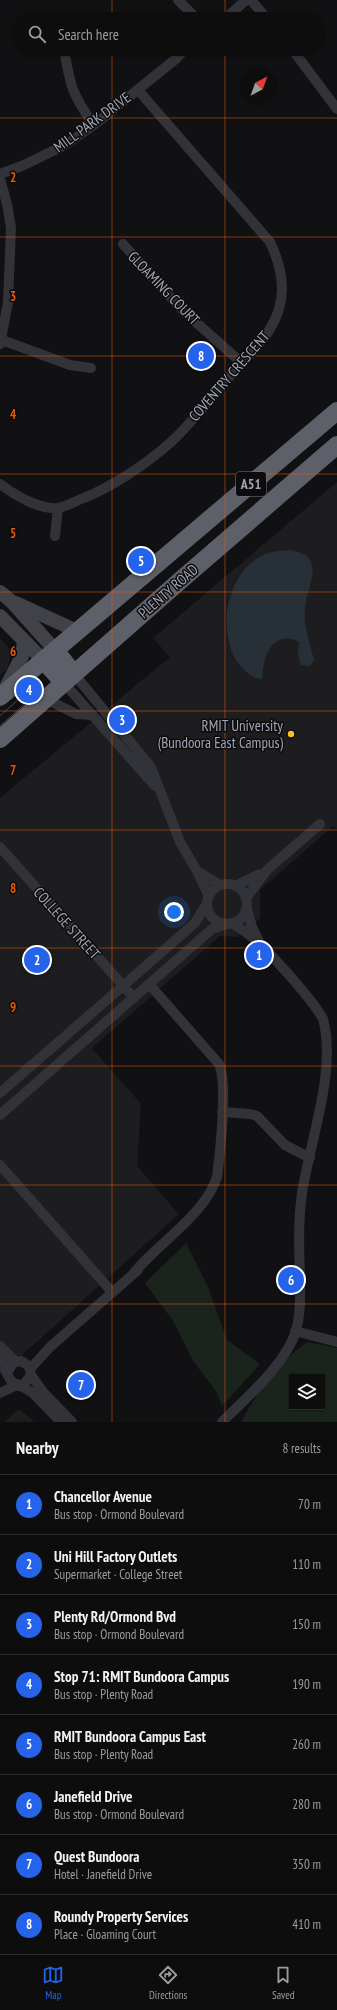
<!DOCTYPE html>
<html lang="en">
<head>
<meta charset="utf-8">
<style>
	:root { --surface:#0d0d0e; --page:#161617; --text:#f1f3f6; --muted:#9a9c9e; --line:#2d2d2e; --accent:#2563eb }
	body { margin:0; font-family:"PT Sans Narrow",sans-serif; background:var(--page); color:var(--text) }
	.controls { position:absolute; right:12px; bottom:12px; display:grid; overflow:hidden; border-radius:0px; box-shadow:0 1px 3px #0004 }
	.controls button { width:36px; height:36px; display:grid; place-items:center; padding:0; border:0; border-bottom:1px solid var(--line); background:var(--surface); color:var(--text); font:20px sans-serif }
	.compass { position:absolute; left:241px; top:68px; width:36px; height:36px; border-radius:50%; background:var(--surface); box-shadow:0 1px 3px #0004; rotate:41deg }
	.you { position:absolute; left:174px; top:912px; width:14px; height:14px; margin:-10px; border:3px solid #fff; border-radius:50%; background:#1a73e8; box-shadow:0 0 0 6px #1a73e833 }
	.badge { display:grid; place-items:center; width:26px; height:26px; border-radius:50%; background:var(--accent); color:#fff; font-size:13px; font-weight:700 }
	.pin { position:absolute; translate:-50% -50%; border:2px solid #fff; box-shadow:0 1px 4px #0006 }
	.list { margin:0; padding:0; list-style:none }
	h2 { display:flex; justify-content:space-between; align-items:center; height:52px; margin:0; padding:0 16px; font-size:17px }
	h2 small { font-size:13px; font-weight:400; color:var(--muted) }
	.list li { display:grid; grid-template-columns:26px 1fr auto; gap:12px; align-items:center; box-sizing:border-box; height:60px; padding:0 16px; border-top:1px solid var(--line) }
	.list b { display:block; font-size:15px; white-space:nowrap }
	.list p { margin:0; font-size:13px; white-space:nowrap; color:var(--muted) }
	.list em { font-size:13px; font-style:normal; color:var(--muted) }
	.icon { flex:none; width:22px; height:22px; fill:none; stroke:currentColor; stroke-width:2; stroke-linecap:round; stroke-linejoin:round }
	.map { position:relative; flex:none; width:337px; height:1422px; overflow:hidden }
	.search { position:absolute; background:var(--surface); box-shadow:0 1px 3px #0004; left:12px; right:12px; top:12px; height:44px; display:flex; align-items:center; gap:10px; box-sizing:border-box; padding:0 14px; border-radius:22px; color:var(--muted); font-size:15px }
	.sheet { height:532px; background:var(--surface) }
	nav { display:flex; justify-content:space-around; align-items:center; box-sizing:border-box; height:56px; border-top:1px solid var(--line); background:var(--surface); font-size:11px; color:var(--muted) }
	nav a { display:grid; justify-items:center; gap:2px }
	nav .on { color:var(--accent) }
	.map>svg:first-child { display:block }
	.built { fill:#1d1d20 }
	.green { fill:#1b231d; fill-rule:evenodd }
	.water { fill:#272f37 }
	.lines { fill:none; stroke-linecap:round; stroke-linejoin:round }
	.street { stroke:#323338; stroke-width:10 }
	.secondary { stroke:#404248; stroke-width:14 }
	.highway { stroke:#5e6069; stroke-width:18 }
	.tram { stroke:#47494f; stroke-width:1 }
	.grid { fill:none; stroke:#e8590c; stroke-width:1; stroke-opacity:0.55 }
	.poi-dot { fill:#f9be23; stroke:#0c0c0e; stroke-width:1.5 }
	.labels { text-anchor:middle; dominant-baseline:central; stroke-width:3; stroke-linejoin:round; paint-order:stroke }
	.shield { fill:#0c0c0e; stroke:#757882; stroke-width:1 }
	.shield-label { font-size:14px; font-weight:bold; fill:#a2a6b4 }
	.street-label { font-size:15px; fill:#a2a6b4; stroke:#0c0c0e }
	.poi-label { font-size:15px; fill:#a2a6b4; stroke:#0c0c0e; text-anchor:end }
	.grid-label { font-size:13px; text-anchor:middle; font-weight:bold; fill:#e8590c; stroke:#0c0c0e; stroke-width:3; stroke-linejoin:round; paint-order:stroke }
</style>
</head>
<body>
<div class="map">
<svg width="337" height="1422" viewBox="0 0 337 1422">
	<rect width="100%" height="100%" fill="#111113"/>
	<path class="built" d="M337 482V829L333 826 260 890V918L238 937 220 936 92 1048 141 1104 137 1166 179 1214 0 1375V798L170 657 153 638Z
		M0 638 12 652 7 669 0 675Z
		M19 1409 35 1422H4Z"/>
	<path class="green" d="M186 1243 208 1287 227 1340 260 1364 222 1406 216 1391 193 1361 173 1321 145 1283Z
		M307 1342 337 1348V1422H241C258 1391 278 1362 307 1342ZM292 1377H322V1407H292Z"/>
	<path class="water" d="M290 550C329 556 306 587 305 608 303 625 310 643 314 660L310 666 301 665 298 655 299 642C280 632 268 645 264 664 262 669 264 675 261 679 251 678 245 671 239 664 216 634 226 574 261 556 270 551 280 551 290 550Z"/>
	<g class="lines">
		<path class="street" d="M178 0 197 19
			M251 0 267 19
			M225 19 246 0
			M64 49C70 85 72 95 94 125
			M292 49 337 109
			M0 174 24 165 65 145 94 125 177 58 185 49
			M0 179 7 204 11 228 8 302 0 344
			M123 244 182 310 242 363
			M2 340 70 365 91 368
			M0 484C14 495 40 510 58 508 65 507 74 502 81 499 111 488 146 464 170 443 192 423 210 399 229 377 247 357 271 336 279 309 286 286 280 263 270 242L138 90
			M55 536 58 508
			M74 674 151 767 180 842 197 871 209 896
			M64 683 155 786
			M46 699 76 714 93 715
			M0 847 134 998
			M197 871 220 885
			M207 904a20 20 0 1 1 40 0a20 20 0 1 1-40 0Z
			M235 886 260 874
			M246 898 267 870 320 824
			M247 909 252 927 258 939
			M0 1093 195 923 207 903
			M222 1112 250 1114 257 1116 285 1145 310 1158
			M0 1115 205 935 212 929 227 924
			M0 1165 112 1292
			M133 1274C158 1243 205 1215 217 1177 220 1153 228 1083 219 1064L149 984
			M295 1331 337 1342
			M0 1346 16 1362
			M0 1358C8 1370 7 1388 24 1384L31 1375 29 1366 21 1361 13 1363 8 1371
			M30 1369 50 1347 138 1270
			M31 1375 43 1392 72 1422
			M19 1385 33 1393 61 1422
			M0 1393 17 1385
			M222 1422C247 1397 285 1365 296 1331 301 1313 300 1295 300 1277 299 1249 298 1221 302 1193 310 1141 337 1070 323 1019 314 1003 302 990 290 976 272 956 256 937 233 924"/>
		<path class="secondary" d="M0 592 12 602 55 650
			M16 603 77 631
			M0 616 43 660
			M5 689 22 656 24 641"/>
		<path class="highway" d="M55 650 74 674
			M43 660 64 683
			M0 697 337 411
			M0 739 182 579 337 445"/>
		<path class="tram" d="M0 716 33 686
			M0 726 38 692"/>
	</g>
	<path class="grid" d="M112 0V19M225 0V19M112 49V1422M225 49V1422M0 118H337M0 237H337M0 356H337M0 474H337M0 592H337M0 711H337M0 830H337M0 948H337M0 1066H337M0 1185H337M0 1304H337"/>
	<circle class="poi-dot" cx="291" cy="734" r="4"/>
	<g class="labels">
		<rect class="shield" x="236" y="472" width="30" height="24" rx="3"/>
		<g class="shield-label">
			<text x="251" y="484">A51</text>
		</g>
		<g class="street-label">
			<text transform="translate(92 122) rotate(-36)">MILL PARK DRIVE</text>
			<text transform="translate(164 288) rotate(46)">GLOAMING COURT</text>
			<text transform="translate(229 376) rotate(-49)">COVENTRY CRESCENT</text>
			<text transform="translate(168 591) rotate(-41)">PLENTY ROAD</text>
			<text transform="translate(67 923) rotate(48)">COLLEGE STREET</text>
		</g>
		<g class="poi-label">
			<text x="283" y="725">RMIT University<tspan x="283" dy="17">(Bundoora East Campus)</tspan></text>
		</g>
	</g>
	<g class="grid-label">
		<text x="13" y="182">2</text>
		<text x="13" y="301">3</text>
		<text x="13" y="419">4</text>
		<text x="13" y="538">5</text>
		<text x="13" y="656">6</text>
		<text x="13" y="775">7</text>
		<text x="13" y="893">8</text>
		<text x="13" y="1012">9</text>
	</g>
</svg>
<div class="controls">
<button><svg class="icon" aria-label="layers" viewBox="0 0 24 24"><path d="M12 4l9 5-9 5-9-5zM3 14l9 5 9-5"/></svg></button>
</div>
<svg class="compass" viewBox="-18 -18 36 36"><path d="M0-13l5 13h-10z" fill="#e53935"/><path d="M0 13l5-13h-10z" fill="#9a9c9e"/></svg>
<div class="you"></div>
<div class="pin badge" style="left:259px;top:955px">1</div>
<div class="pin badge" style="left:37px;top:960px">2</div>
<div class="pin badge" style="left:122px;top:720px">3</div>
<div class="pin badge" style="left:29px;top:690px">4</div>
<div class="pin badge" style="left:141px;top:561px">5</div>
<div class="pin badge" style="left:291px;top:1280px">6</div>
<div class="pin badge" style="left:81px;top:1385px">7</div>
<div class="pin badge" style="left:201px;top:356px">8</div>
<div class="search"><svg class="icon" aria-label="search" viewBox="0 0 24 24"><circle cx="10" cy="10" r="6"/><path d="M15 15l6 6"/></svg>Search here</div>
</div>
<section class="sheet">
<h2>Nearby<small>8 results</small></h2>
<ul class="list">
<li><span class="badge">1</span><div><b>Chancellor Avenue</b><p>Bus stop · Ormond Boulevard</p></div><em>70 m</em></li>
<li><span class="badge">2</span><div><b>Uni Hill Factory Outlets</b><p>Supermarket · College Street</p></div><em>110 m</em></li>
<li><span class="badge">3</span><div><b>Plenty Rd/Ormond Bvd</b><p>Bus stop · Ormond Boulevard</p></div><em>150 m</em></li>
<li><span class="badge">4</span><div><b>Stop 71: RMIT Bundoora Campus</b><p>Bus stop · Plenty Road</p></div><em>190 m</em></li>
<li><span class="badge">5</span><div><b>RMIT Bundoora Campus East</b><p>Bus stop · Plenty Road</p></div><em>260 m</em></li>
<li><span class="badge">6</span><div><b>Janefield Drive</b><p>Bus stop · Ormond Boulevard</p></div><em>280 m</em></li>
<li><span class="badge">7</span><div><b>Quest Bundoora</b><p>Hotel · Janefield Drive</p></div><em>350 m</em></li>
<li><span class="badge">8</span><div><b>Roundy Property Services</b><p>Place · Gloaming Court</p></div><em>410 m</em></li>
</ul>
</section>
<nav>
<a class="on"><svg class="icon" aria-label="map" viewBox="0 0 24 24"><path d="M3 6l6-2 6 2 6-2v14l-6 2-6-2-6 2zM9 4v14M15 6v14"/></svg>Map</a>
<a><svg class="icon" aria-label="directions" viewBox="0 0 24 24"><path d="M12 3l9 9-9 9-9-9zM9 14v-3h6M13 9l2 2-2 2"/></svg>Directions</a>
<a><svg class="icon" aria-label="saved" viewBox="0 0 24 24"><path d="M7 4h10v16l-5-4-5 4z"/></svg>Saved</a>
</nav>
</body>
</html>
